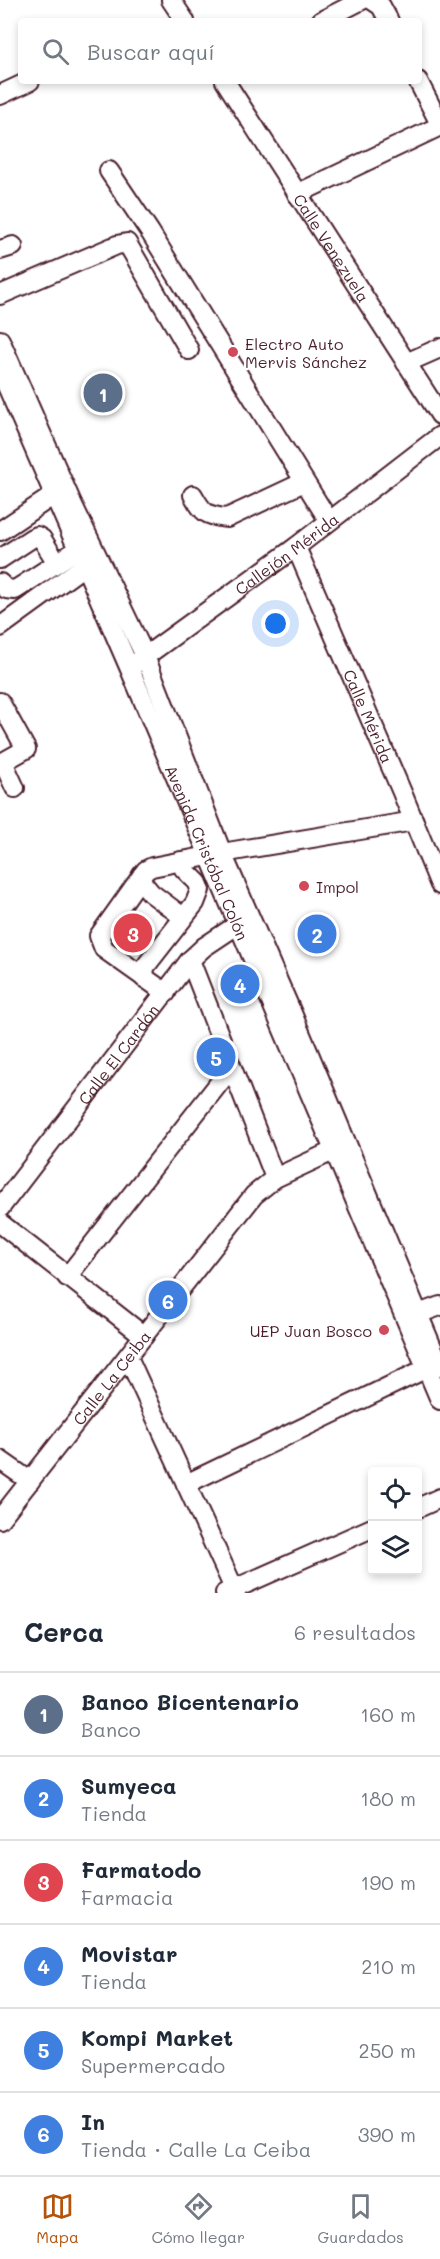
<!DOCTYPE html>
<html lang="es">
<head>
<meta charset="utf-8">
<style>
	:root { --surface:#fff; --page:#f6f6f7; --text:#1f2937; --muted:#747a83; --line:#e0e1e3; --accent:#b45309 }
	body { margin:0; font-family:Mali,sans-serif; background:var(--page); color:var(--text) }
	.controls { position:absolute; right:18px; bottom:18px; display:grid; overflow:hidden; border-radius:6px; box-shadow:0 3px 9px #0003 }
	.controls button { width:54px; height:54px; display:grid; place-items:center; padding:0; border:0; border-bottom:2px solid var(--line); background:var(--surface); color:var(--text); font:30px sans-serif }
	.you { position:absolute; left:276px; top:624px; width:21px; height:21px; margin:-15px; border:4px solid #fff; border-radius:50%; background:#1a73e8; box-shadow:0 0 0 9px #1a73e833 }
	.badge { display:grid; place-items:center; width:39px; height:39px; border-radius:50%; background:var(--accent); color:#fff; font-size:20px; font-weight:700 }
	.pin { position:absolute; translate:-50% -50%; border:3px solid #fff; box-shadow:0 2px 6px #0006 }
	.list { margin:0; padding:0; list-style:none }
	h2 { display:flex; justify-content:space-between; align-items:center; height:78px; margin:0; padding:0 24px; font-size:26px }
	h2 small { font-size:20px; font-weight:400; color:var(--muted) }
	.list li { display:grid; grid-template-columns:39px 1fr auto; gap:18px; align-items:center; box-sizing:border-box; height:84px; padding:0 24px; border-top:2px solid var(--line) }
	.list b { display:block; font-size:22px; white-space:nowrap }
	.list p { margin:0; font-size:20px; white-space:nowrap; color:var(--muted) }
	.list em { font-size:20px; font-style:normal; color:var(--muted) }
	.icon { flex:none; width:33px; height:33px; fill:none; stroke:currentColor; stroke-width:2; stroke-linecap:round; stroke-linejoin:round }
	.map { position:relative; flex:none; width:440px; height:1593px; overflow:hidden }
	.search { position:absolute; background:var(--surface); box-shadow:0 3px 9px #0003; left:18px; right:18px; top:18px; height:66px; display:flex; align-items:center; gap:15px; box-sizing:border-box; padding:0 21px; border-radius:6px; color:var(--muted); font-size:22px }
	.sheet { height:582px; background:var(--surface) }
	nav { display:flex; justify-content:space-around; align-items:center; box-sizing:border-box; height:84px; border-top:2px solid var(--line); background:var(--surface); font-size:16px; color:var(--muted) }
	nav a { display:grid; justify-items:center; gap:3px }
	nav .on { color:var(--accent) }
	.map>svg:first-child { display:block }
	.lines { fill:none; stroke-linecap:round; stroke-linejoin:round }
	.minor-casing { stroke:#4a1f2b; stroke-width:22 }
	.minor { stroke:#fff; stroke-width:18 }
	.poi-dot { fill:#d1495b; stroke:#fff; stroke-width:2 }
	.labels { text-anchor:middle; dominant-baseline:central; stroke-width:4.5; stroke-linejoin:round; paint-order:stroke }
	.street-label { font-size:16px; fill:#4a1f2b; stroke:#fff }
	.poi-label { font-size:16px; fill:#4a1f2b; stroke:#fff; text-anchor:start }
</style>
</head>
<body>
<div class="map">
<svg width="440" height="1593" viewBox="0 0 440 1593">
	<rect width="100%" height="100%" fill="#fff"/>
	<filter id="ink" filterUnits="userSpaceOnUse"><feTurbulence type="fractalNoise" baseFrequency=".0167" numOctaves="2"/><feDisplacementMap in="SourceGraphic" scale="12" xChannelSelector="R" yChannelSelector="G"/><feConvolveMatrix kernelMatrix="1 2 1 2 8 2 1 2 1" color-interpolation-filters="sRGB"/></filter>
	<g filter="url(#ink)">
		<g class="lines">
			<defs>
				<g id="minor">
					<path d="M171 0 185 21"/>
					<path d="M372 0 381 6 389 21"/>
					<path d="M321 21 362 0"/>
					<path id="s1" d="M225 81 440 415"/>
					<path d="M418 81 440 124"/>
					<path d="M0 95 30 81"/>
					<path d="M109 171 150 232 329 521"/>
					<path d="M297 194 440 126"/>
					<path d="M0 250 13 246"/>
					<path d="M0 295 117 245 127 243 189 350"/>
					<path d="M0 340 71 501 145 656 222 853 292 1013 440 1366"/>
					<path d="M406 363 440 348"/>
					<path id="s2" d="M0 370 129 667 440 1400"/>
					<path d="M193 495C203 513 206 516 227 518L304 482"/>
					<path d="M0 531 54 495"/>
					<path id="s3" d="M296 547 401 790 440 885"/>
					<path d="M0 559 32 538 37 536 42 539 57 563"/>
					<path d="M0 583 6 589 15 590 77 550"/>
					<path d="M0 627 84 566"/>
					<path id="s4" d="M136 663 296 547 440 436"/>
					<path d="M0 702 26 749 3 762 15 788"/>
					<path d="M222 853 414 821"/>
					<path d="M142 875 141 881 151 893 183 917"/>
					<path d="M190 960 275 1178"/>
					<path d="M144 978 145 967 195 903 200 890 198 883 184 869 181 861"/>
					<path d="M166 993 104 949 99 936 146 870 152 867 208 856"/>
					<path id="s5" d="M0 1208 190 960 204 947 246 919"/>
					<path d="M0 1223 144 1336"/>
					<path d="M67 1277 231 1068"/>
					<path d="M418 1314 440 1306"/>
					<path d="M128 1357 236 1593"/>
					<path d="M0 1460 30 1481"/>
					<path d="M186 1484 427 1368"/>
					<path d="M418 1508 440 1498"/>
					<path id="s6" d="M0 1519 254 1195 275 1178 333 1151"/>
					<path d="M225 1593 372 1528"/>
				</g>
			</defs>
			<use href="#minor" class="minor-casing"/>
			<use href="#minor" class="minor"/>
		</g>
	</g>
	<g class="poi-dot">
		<circle cx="233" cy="352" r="6"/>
		<circle cx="304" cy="886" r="6"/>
		<circle cx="384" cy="1330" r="6"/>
	</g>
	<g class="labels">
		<g class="street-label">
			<text stroke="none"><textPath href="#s1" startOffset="198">Calle Venezuela</textPath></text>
			<text stroke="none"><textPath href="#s4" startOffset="186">Callejón Mérida</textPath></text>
			<text stroke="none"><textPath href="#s3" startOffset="184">Calle Mérida</textPath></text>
			<text stroke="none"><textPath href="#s2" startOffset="525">Avenida Cristóbal Colón</textPath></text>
			<text stroke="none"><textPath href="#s5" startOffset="194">Calle El Cardón</textPath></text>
			<text stroke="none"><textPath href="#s6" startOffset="180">Calle La Ceiba</textPath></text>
		</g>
		<g class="poi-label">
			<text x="245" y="343">Electro Auto<tspan x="245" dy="18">Mervis Sánchez</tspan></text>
			<text x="316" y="886">Impol</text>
			<text x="372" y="1330" text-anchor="end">UEP Juan Bosco</text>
		</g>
	</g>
</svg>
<div class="controls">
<button><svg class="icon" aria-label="locate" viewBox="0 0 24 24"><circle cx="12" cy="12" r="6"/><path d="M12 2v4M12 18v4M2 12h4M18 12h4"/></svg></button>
<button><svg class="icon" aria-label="layers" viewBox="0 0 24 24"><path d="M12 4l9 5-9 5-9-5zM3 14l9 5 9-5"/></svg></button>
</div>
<div class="you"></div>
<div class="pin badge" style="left:103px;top:393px;background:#5c6f8a">1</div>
<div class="pin badge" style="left:317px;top:934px;background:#3f7fe0">2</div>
<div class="pin badge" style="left:133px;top:933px;background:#e0444e">3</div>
<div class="pin badge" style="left:240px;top:984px;background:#3f7fe0">4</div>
<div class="pin badge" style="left:216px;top:1057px;background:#3f7fe0">5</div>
<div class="pin badge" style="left:168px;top:1300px;background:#3f7fe0">6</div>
<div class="search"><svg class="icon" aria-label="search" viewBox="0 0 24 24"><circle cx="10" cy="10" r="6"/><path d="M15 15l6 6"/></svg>Buscar aquí</div>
</div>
<section class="sheet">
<h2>Cerca<small>6 resultados</small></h2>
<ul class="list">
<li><span class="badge" style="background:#5c6f8a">1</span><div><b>Banco Bicentenario</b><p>Banco</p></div><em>160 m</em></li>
<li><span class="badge" style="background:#3f7fe0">2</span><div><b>Sumyeca</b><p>Tienda</p></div><em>180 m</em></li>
<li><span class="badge" style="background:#e0444e">3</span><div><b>Farmatodo</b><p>Farmacia</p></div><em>190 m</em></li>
<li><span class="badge" style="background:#3f7fe0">4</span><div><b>Movistar</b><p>Tienda</p></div><em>210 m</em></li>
<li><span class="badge" style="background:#3f7fe0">5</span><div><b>Kompi Market</b><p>Supermercado</p></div><em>250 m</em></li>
<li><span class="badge" style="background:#3f7fe0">6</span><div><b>In</b><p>Tienda · Calle La Ceiba</p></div><em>390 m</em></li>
</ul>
</section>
<nav>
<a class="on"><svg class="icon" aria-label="map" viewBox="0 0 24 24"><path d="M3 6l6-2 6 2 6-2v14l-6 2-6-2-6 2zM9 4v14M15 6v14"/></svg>Mapa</a>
<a><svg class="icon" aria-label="directions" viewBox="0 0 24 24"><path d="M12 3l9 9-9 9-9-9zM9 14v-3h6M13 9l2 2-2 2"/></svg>Cómo llegar</a>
<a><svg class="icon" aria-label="saved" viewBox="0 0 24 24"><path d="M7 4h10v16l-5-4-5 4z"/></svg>Guardados</a>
</nav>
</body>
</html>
